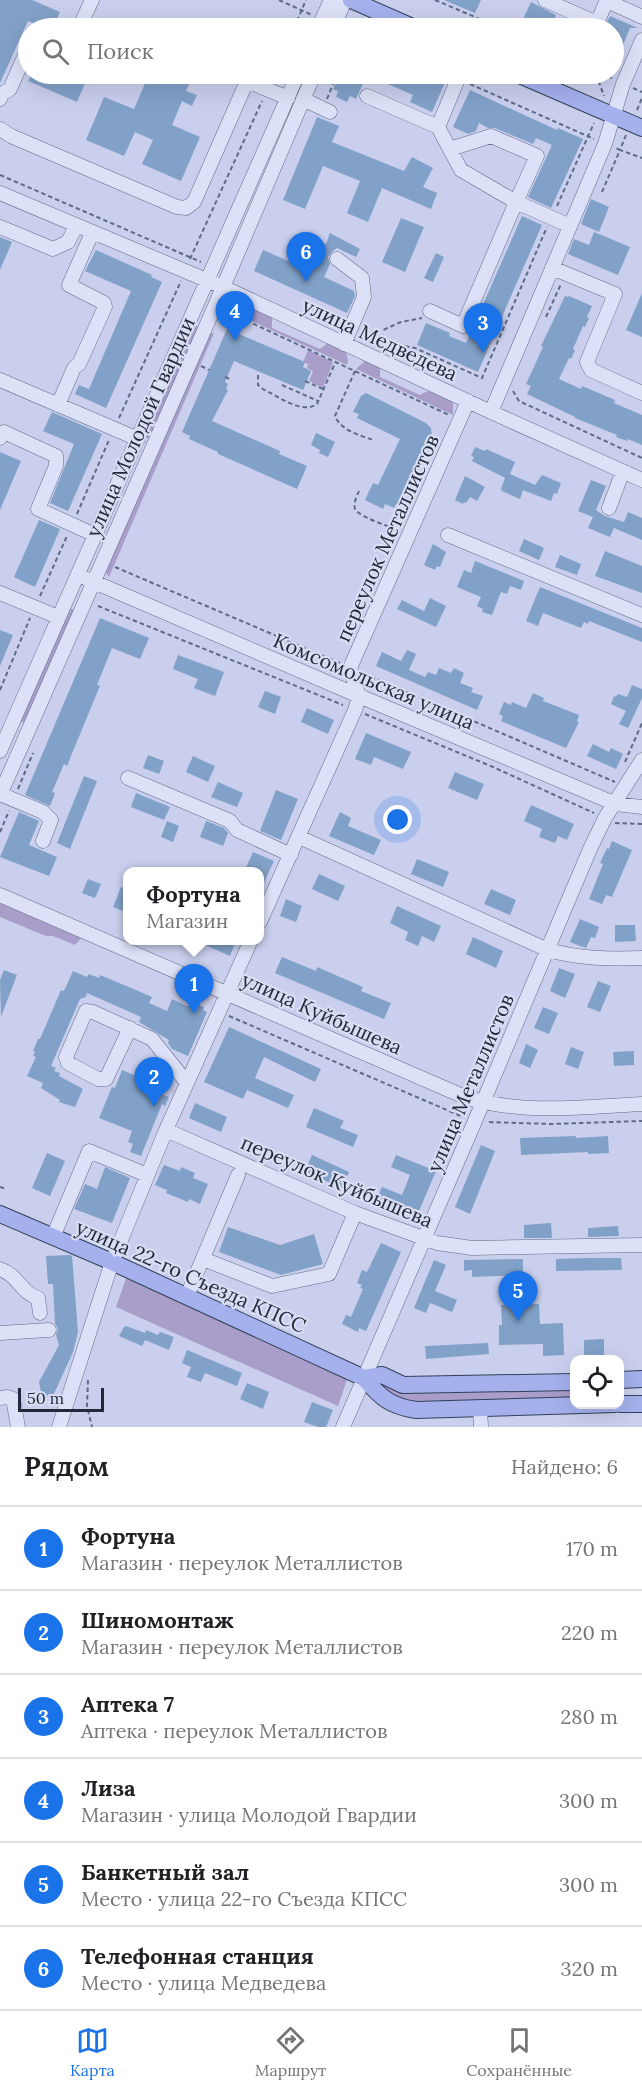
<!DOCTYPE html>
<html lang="ru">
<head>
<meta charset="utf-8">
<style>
	:root { --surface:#fff; --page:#f2f2f2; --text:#202124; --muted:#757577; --line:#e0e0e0; --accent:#1a73e8 }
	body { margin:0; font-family:Lora,serif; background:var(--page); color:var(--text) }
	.controls { position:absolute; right:18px; bottom:18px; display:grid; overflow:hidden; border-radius:12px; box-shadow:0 6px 24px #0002 }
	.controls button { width:54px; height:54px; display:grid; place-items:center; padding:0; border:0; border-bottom:2px solid var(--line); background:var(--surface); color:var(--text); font:30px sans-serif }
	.scale { position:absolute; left:18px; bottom:15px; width:86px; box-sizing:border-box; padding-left:6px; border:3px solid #212a3a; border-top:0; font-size:16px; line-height:21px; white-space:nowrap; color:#212a3a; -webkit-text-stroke:4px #d9ddf4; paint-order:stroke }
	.you { position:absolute; left:398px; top:820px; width:21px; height:21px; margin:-15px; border:4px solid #fff; border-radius:50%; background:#1a73e8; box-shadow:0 0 0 9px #1a73e833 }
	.badge { display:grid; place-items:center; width:39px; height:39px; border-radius:50%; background:var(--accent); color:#fff; font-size:20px; font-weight:700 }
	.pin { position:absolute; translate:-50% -50px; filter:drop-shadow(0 2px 3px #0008) }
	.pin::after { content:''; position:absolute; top:32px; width:21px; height:18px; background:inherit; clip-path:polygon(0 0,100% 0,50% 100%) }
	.popup { position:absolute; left:123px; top:867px; width:141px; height:78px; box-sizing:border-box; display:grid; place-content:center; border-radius:12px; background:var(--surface); filter:drop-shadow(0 2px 4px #0005); font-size:20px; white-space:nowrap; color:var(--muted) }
	.popup b { font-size:22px; color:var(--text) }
	.popup::after { content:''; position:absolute; left:50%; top:100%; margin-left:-12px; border:12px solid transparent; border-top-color:var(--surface) }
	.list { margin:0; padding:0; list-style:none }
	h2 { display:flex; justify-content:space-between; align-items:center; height:78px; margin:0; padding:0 24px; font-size:26px }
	h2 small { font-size:20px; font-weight:400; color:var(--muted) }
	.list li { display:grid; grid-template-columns:39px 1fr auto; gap:18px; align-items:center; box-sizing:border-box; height:84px; padding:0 24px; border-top:2px solid var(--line) }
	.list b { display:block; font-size:22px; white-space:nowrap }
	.list p { margin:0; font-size:20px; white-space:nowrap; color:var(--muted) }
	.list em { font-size:20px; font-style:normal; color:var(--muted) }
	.icon { flex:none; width:33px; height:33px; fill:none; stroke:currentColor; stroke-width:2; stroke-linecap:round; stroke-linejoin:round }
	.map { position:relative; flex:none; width:642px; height:1427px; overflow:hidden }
	.search { position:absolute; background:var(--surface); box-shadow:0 6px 24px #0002; left:18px; right:18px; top:18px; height:66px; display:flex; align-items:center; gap:15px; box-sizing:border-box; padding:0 21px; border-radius:33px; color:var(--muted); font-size:22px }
	.sheet { height:582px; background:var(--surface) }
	nav { display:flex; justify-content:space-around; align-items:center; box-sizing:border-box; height:84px; border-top:2px solid var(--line); background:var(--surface); font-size:16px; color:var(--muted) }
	nav a { display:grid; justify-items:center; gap:3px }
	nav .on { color:var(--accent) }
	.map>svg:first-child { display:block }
	.green { fill:#a99dca }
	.building { fill:#82a1c8 }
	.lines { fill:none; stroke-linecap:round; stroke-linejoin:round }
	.minor-casing { stroke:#5f6c88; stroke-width:15 }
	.major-casing { stroke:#324157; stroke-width:18 }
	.path { stroke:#5f6c88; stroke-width:2; stroke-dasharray:4.5 3; stroke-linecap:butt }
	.minor { stroke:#dce1f7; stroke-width:14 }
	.major { stroke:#a4b1ed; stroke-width:16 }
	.labels { text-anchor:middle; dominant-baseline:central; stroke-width:4.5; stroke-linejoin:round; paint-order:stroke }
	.street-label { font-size:20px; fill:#212a3a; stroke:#d9ddf4 }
</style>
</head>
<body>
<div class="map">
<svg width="642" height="1427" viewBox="0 0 642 1427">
	<rect width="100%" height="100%" fill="#c9cfed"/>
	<path class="green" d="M234 297 272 315V328L320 349 328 343 343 348C346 353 350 359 347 365L228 310Z
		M194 325 199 327 151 438H147L145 436Z
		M214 333 109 577 104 570 204 335Z
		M308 350 333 362 323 388 309 381 313 371 307 368 308 364 303 362Z
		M366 360 380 367V377L420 395C432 386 440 394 453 400V415L356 369Z
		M70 608 75 611 25 723 20 721 67 609Z
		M0 901 81 938 75 945 53 936H46L0 917Z
		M129 1270 350 1371 338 1406 116 1307Z
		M375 1383 574 1388V1400L412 1403 401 1400Z"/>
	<path class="building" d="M0 0H32L60 12 53 28H44L28 21 0 83Z
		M444 0H481L475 13Z
		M531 2 556 15 554 21 570 28H519Z
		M610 16 638 28H630L614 67V28H604Z
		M32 74H89L77 102 28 81Z
		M149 74H194L186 91 197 95 192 106 182 101 172 125 200 137 181 181 142 164 153 140 135 132 124 156 86 140 104 97 134 109Z
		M340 74H432L446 80 432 112 410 102 413 95 367 75 356 99 350 96 347 102 336 97 338 91 333 89Z
		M470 90 557 130 558 128 583 139 551 208 528 197 552 145 536 138 533 144 495 128H488L479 123 476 131 468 134 453 127Z
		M317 117 339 126 332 142 404 171 412 157 433 168 423 187 437 193 431 209 382 188 368 222 347 213 360 181 323 166 305 209 283 200Z
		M591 199 609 207 599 232 581 224Z
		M522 216 542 225 478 372 417 345 426 323 450 333 449 336 466 343Z
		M401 218 424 227 405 272 382 262Z
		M594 232 630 247 618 275 568 254 574 239 589 245Z
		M330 233 360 249 356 257 337 248 333 251 328 257 330 264 324 277 354 291 355 296 347 313 254 271 263 250 293 263 306 235 326 244Z
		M0 237 12 242 0 270Z
		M96 250 152 275 151 277 162 282 106 408 75 394 79 385 89 389 131 291 85 271Z
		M436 253 444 257 433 282 424 278Z
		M642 293V337L626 330Z
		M565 296 568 297 569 296 592 306 587 317 589 318 585 327 583 326 573 349 575 350 571 359 569 358 559 379 581 389 582 386 615 400 614 403 642 415V445L628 439 627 441 616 437 617 435 575 418V417L527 394 531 386 526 384 543 347 541 346Z
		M227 329 305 362 303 367 311 371 303 390 234 361 225 382 228 384 226 389 228 390 212 421 280 451 279 454 307 466 297 489 218 454V452L189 439 190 436 182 432Z
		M366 393 426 423 431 428 432 436 399 505 396 504 394 508 385 504 383 509 365 500 373 483 378 485 400 439 357 418 359 414 353 412 361 396Z
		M52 412 102 434 68 511 50 503 74 444 43 431Z
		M316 433 335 442 328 457 319 453 320 450 311 445Z
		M475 447 485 451 486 449 515 462 510 474 535 485 542 475 561 483 557 494 554 493 551 501 523 490 520 499 502 491 501 489 505 478 472 461 474 457 471 456Z
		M0 452 21 461 0 510Z
		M465 476 485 487 477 501 470 497 466 503 464 502 463 504 455 500Z
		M591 480 606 486 596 510 605 516 624 522 628 512 642 518V540L614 528 610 537 588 528 593 517 578 511Z
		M39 520 60 529 35 587 14 577Z
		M524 539 544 548 539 560 519 551Z
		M433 544 446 552 440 567 437 566 435 570 424 565Z
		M605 551 642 566V593L595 576Z
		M560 555 581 564 577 575 555 567Z
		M475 561 524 581 521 590 510 586 507 594 501 592 492 615 482 612 483 609 477 606 481 597 457 587 464 570 471 573Z
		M540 587 642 628V642L589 621 588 624 584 622 581 628 543 613 538 626 526 621Z
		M430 598 446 606 436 627 397 609 402 600 424 611Z
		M100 618 149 638 140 659 112 648 97 685 100 686 73 751 67 766 64 764 52 792 55 793 50 806 25 795Z
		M0 630 13 635 0 666Z
		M407 650 416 654 409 670 425 677 428 672 436 675 439 668 451 673 454 668 464 673 460 683 473 688 471 692 483 696 477 710 376 666 382 652 401 661Z
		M178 655 224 672 215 696 194 688 198 679 173 669Z
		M632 685 642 689V698L628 728 619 724 626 711 611 704 614 696 616 697 618 694 627 697Z
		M265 691 281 697 275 714 258 707Z
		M533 693 544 698 543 701 579 715 577 721 579 722 566 748 501 721 503 716 499 714 504 702 511 705 512 702 526 708Z
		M307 708 334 720 328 734 301 722Z
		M366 733 411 752 403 769 374 757 371 765 355 759Z
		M593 744 609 752 611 748 623 754 616 769 587 756Z
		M148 755 164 761 159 774 143 768Z
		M193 756 215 766 208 782 186 772Z
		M455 772 484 784 477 800 448 788Z
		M84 776 97 781 70 849 57 843Z
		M218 782 243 793 237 807 211 797Z
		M276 790 298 799 281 840 260 831Z
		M136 793 170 807 164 820 131 807Z
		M531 805 574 824 567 840 558 836 555 843 539 837 542 829 524 821Z
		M19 812 39 821 29 845 57 857 49 876 0 857Z
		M340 812 351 818 348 826 381 840 374 855 329 836Z
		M167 821 179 826 173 842 161 837Z
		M206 821 224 828 228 833 223 846 200 837Z
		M612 841 632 850 612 897 606 895 602 904 589 899 603 864 600 863 607 848 609 849Z
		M253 852 274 861 260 891V872H244Z
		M417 859 449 872 443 887 411 874Z
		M319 874 345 886 338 901 312 889Z
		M88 879 101 884 95 898 82 893Z
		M121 887 128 890V913L113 907Z
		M491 889 516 900 510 915 484 904Z
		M286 899 302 906 296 922 280 916Z
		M397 906 441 926 434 942 422 936 418 946 405 940 408 932 390 923Z
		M580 919 599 927 595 938 591 937 586 948 570 942Z
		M615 925H635L636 941 615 942Z
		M473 937 503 951 496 968 466 954Z
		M194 940H236L230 956Z
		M282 957 316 971 317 967 363 987 361 991 391 1003 384 1019 275 973Z
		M559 968 575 974 565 998 550 991Z
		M4 970 17 975 1 1017 0 980Z
		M73 971 87 977 89 974 99 978 100 975 136 990 152 997 149 1003 167 1011 172 999 187 1006H195L196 1004 204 1007 203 1010 207 1012 188 1056 172 1049 168 1043 169 1040 139 1022 141 1017 87 993 86 997 80 999 51 1066 56 1068 54 1071 60 1073 59 1076 83 1089 75 1107 59 1102 60 1100 41 1088 43 1083 27 1076 36 1057 33 1056 35 1051H33L38 1039H40L61 990 64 991Z
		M598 981 611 986 600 1012 587 1007Z
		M543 1007 558 1013 549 1034 534 1028Z
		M229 1027 321 1069 315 1082 264 1057 255 1078 294 1095 288 1108 247 1090 243 1099 204 1082Z
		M526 1044 538 1050 530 1068 519 1063Z
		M571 1047 584 1052 578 1069 565 1064Z
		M634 1051V1065L614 1066 613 1052Z
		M122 1070 139 1077 136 1084 169 1097 165 1106 162 1104 141 1156 130 1152 133 1144 128 1142 132 1131 99 1118 112 1087 115 1088Z
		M195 1103 227 1117 221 1132 189 1118Z
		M314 1108 344 1121 340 1128 358 1135 353 1147 306 1127Z
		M576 1136V1138L608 1136 609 1153 588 1154V1152L521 1155 520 1138Z
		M481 1145 495 1151 470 1214 455 1207Z
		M47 1153 65 1161 50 1196 32 1188Z
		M312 1155 349 1172 342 1188 305 1172Z
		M396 1155 436 1171 416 1218 406 1214 404 1218 393 1214 394 1212 375 1204 382 1187 402 1195 410 1175 391 1167Z
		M164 1165 180 1171 181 1167 195 1173 193 1178 208 1184 200 1204 189 1199 188 1202 166 1193 167 1190 155 1185Z
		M105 1167 130 1178 112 1223 74 1209 85 1184 97 1189Z
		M551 1223 552 1238H524V1225Z
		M618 1226 619 1236 588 1237V1228Z
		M228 1227 280 1245 314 1234 323 1264 281 1275 219 1252Z
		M381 1243 401 1252 366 1331 359 1328 358 1332 342 1324 346 1315 351 1317 363 1289 360 1288 362 1285 357 1283 362 1270 367 1272Z
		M70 1255 72 1256 78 1332 73 1352 52 1398 41 1392 39 1382 59 1345 56 1335 58 1329 55 1324 53 1284H48L46 1256Z
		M589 1258H621L622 1270 556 1271V1259Z
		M523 1259V1275L472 1277V1270L464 1271V1260Z
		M434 1260 446 1265 435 1291 457 1300 452 1312 430 1303 426 1313 414 1308Z
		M539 1304 540 1324 563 1323 564 1355 543 1356V1344L499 1345V1325H502L501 1305Z
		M126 1326 145 1333 146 1330 158 1335 160 1332 174 1337 169 1350 145 1340 142 1346 119 1336 124 1327Z
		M604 1339V1356H584V1340Z
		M488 1343 489 1354 426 1359 425 1346Z
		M187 1350 242 1373 237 1386 205 1373 201 1382 187 1377 191 1367 182 1363Z
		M247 1383 269 1392 263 1409 240 1399Z
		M312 1402 333 1410 326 1427H318L304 1422Z"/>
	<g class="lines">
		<defs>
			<path id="minor" d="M545 0 597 23 607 0
				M607 1 642 17
				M79 28 92 0
				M318 28 331 0
				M333 28 345 0
				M367 96 438 127 461 170 516 202 463 326 430 311
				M0 99 2 94 10 89 28 48
				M303 99 330 112
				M438 127 460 74
				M0 129 11 136 177 207 186 208 194 202 247 81 288 98
				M450 149 491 136 537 156 516 202 570 226
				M0 193 223 287 491 412 642 480
				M0 227 53 249 68 242 76 226
				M337 259 362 278 364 297 344 344
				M552 268 615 294 587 362 591 370 642 393
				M0 380 138 439
				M58 405 74 368 79 364 105 307 104 303 69 285 92 233
				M491 412 605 144 623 84 642 40
				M0 438 4 432 56 456V466L38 509 95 535
				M609 508 623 471
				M448 535 642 615
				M87 579 359 696 616 804 642 807
				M0 593 58 617
				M0 751 298 74
				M128 778 230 821 237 830 291 855
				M0 794 43 812 51 820 43 841
				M0 795 218 299 314 74
				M299 837 548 950C582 959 608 959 642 958
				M0 895 465 1097C523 1115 582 1107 642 1104
				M260 922 355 710 359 696 350 668 468 401
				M130 1028 106 1079H98L68 1063 66 1057 86 1011 93 1012 152 1039 187 1083
				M166 1130 355 1213 437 1243 472 1248 642 1245
				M53 1237 89 1151 147 1175
				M203 1259 272 1286 329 1274 355 1213
				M0 1269C19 1276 20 1292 38 1298L40 1313
				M187 1296 238 1175
				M0 1333 49 1330
				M0 1398 8 1397 13 1399 18 1427
				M480 1408 481 1427
				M59 1427 112 1262 166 1130 251 940
				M343 1427 475 1121 590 849 605 818 642 760"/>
			<path id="major" d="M351 0 415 28
				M517 74 642 128
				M0 1214 112 1262 364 1378C381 1398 390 1406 416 1410L615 1404
				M364 1378 382 1375 403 1385 574 1382
				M620 1380 642 1379
				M620 1404H642"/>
		</defs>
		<use href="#minor" class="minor-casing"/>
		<use href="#major" class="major-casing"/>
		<path class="path" d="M279 0 312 15
			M435 0 501 28
			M294 28 306 0
			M348 28 357 17
			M596 74 604 96
			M601 74 612 78
			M470 84 594 139
			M633 88 642 92
			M327 99 337 74
			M637 110 642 98
			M626 135 620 150 642 158
			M0 175 201 262
			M602 192 620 150 616 148
			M557 206 594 123
			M190 259 262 101
			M226 311 449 415
			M546 317 561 284
			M363 339 401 322 422 318
			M368 340 415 348 482 378 547 227
			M201 366 209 370
			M355 371 335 416C341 431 360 435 373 440
			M258 375V385L261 388C276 395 302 415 317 404L336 361
			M225 377 232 380
			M305 381 323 389
			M282 385 318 401
			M513 391 519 401 642 458
			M119 418 181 281
			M359 491C357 496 353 503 355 509 359 517 386 525 395 529L399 527
			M77 514 109 440
			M115 567 340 663
			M40 596 67 536
			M98 606 343 705
			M364 674 615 782
			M0 690 30 618
			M365 714 493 767 594 813
			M625 762 642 723
			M18 789 33 753
			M615 823 642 824
			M0 832 9 811
			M229 1016 463 1117
			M489 1122 550 1124 642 1121
			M0 1187 6 1189
			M88 1380 87 1406 92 1427"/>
		<use href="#minor" class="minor"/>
		<use href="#major" class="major"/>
	</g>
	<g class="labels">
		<g class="street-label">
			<text transform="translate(380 339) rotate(25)">улица Медведева</text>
			<text transform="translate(140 427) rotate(-66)">улица Молодой Гвардии</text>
			<text transform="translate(387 538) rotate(-66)">переулок Металлистов</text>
			<text transform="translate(374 681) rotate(23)">Комсомольская улица</text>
			<text transform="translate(322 1013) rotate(24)">улица Куйбышева</text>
			<text transform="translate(470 1083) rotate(-67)">улица Металлистов</text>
			<text transform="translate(337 1181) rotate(23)">переулок Куйбышева</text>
			<text transform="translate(191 1276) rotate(24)">улица 22-го Съезда КПСС</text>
		</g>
	</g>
</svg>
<div class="controls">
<button><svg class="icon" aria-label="locate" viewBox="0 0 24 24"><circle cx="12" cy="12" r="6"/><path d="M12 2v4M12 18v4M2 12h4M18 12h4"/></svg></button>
</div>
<div class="scale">50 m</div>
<div class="you"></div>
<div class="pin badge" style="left:194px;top:1014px">1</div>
<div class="popup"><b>Фортуна</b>Магазин</div>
<div class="pin badge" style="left:154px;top:1107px">2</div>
<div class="pin badge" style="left:483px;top:353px">3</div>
<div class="pin badge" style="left:235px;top:341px">4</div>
<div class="pin badge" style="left:518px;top:1321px">5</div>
<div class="pin badge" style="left:306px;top:282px">6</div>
<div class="search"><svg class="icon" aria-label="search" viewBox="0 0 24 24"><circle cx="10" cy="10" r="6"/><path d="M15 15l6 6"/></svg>Поиск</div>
</div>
<section class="sheet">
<h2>Рядом<small>Найдено: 6</small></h2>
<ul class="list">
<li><span class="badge">1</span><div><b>Фортуна</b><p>Магазин · переулок Металлистов</p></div><em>170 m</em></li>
<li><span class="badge">2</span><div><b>Шиномонтаж</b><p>Магазин · переулок Металлистов</p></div><em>220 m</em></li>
<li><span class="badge">3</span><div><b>Аптека 7</b><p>Аптека · переулок Металлистов</p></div><em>280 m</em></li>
<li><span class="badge">4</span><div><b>Лиза</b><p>Магазин · улица Молодой Гвардии</p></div><em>300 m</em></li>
<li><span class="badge">5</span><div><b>Банкетный зал</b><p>Место · улица 22-го Съезда КПСС</p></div><em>300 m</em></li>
<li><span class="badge">6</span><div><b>Телефонная станция</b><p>Место · улица Медведева</p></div><em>320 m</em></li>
</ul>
</section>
<nav>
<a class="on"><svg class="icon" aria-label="map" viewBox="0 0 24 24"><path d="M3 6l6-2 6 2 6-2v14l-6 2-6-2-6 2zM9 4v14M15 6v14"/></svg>Карта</a>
<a><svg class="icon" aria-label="directions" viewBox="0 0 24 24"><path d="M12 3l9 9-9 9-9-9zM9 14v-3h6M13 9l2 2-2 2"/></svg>Маршрут</a>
<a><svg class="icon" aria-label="saved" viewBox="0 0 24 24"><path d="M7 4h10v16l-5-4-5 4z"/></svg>Сохранённые</a>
</nav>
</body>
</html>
